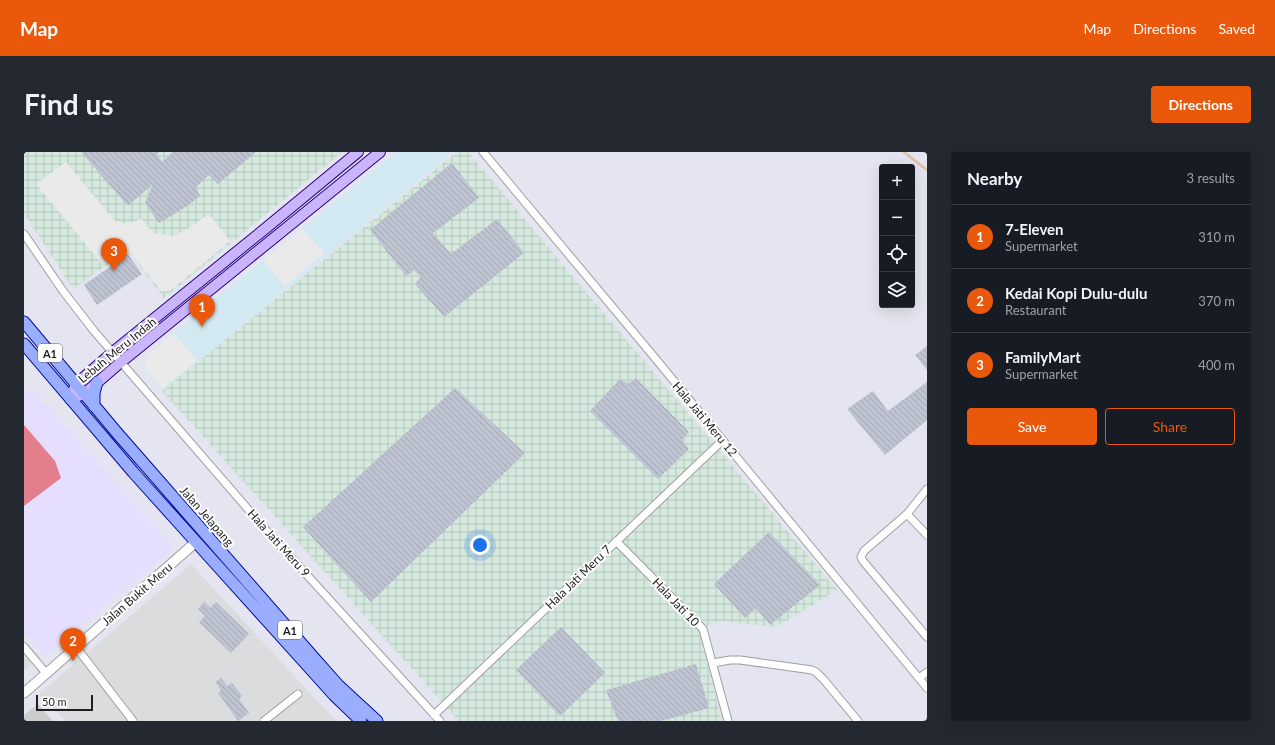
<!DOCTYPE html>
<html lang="en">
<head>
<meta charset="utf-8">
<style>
	:root { --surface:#171b24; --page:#242831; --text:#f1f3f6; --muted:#9ea1a6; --line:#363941; --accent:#ea580c }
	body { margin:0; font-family:Lato,sans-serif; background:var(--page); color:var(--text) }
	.controls { position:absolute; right:12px; top:12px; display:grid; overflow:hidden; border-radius:4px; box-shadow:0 4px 16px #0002 }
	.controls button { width:36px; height:36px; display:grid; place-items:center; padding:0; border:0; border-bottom:1px solid var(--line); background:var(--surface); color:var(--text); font:20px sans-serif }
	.scale { position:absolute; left:12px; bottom:10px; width:57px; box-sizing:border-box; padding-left:4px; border:2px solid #1e1e1e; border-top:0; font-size:11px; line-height:14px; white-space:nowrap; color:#1e1e1e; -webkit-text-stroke:3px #fff; paint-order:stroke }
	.you { position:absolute; left:456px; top:393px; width:14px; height:14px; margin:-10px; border:3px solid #fff; border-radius:50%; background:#1a73e8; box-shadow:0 0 0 6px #1a73e833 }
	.badge { display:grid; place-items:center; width:26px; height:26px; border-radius:50%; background:var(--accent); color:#fff; font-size:13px; font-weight:700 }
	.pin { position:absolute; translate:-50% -33px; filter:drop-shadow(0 1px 2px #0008) }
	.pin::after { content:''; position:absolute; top:21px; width:14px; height:12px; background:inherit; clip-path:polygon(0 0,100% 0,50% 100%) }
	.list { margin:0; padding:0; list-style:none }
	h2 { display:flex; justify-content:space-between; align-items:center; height:52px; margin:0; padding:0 16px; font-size:17px }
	h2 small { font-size:13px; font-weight:400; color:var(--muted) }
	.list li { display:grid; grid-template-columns:26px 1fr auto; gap:12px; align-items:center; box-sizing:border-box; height:64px; padding:0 16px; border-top:1px solid var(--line) }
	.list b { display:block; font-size:15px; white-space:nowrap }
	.list p { margin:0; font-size:13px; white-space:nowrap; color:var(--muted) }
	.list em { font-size:13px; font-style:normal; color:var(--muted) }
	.actions { display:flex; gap:8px; padding:12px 16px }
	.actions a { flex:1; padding:9px 0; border:1px solid var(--accent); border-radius:4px; text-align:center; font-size:14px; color:var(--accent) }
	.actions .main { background:var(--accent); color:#fff }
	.icon { flex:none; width:22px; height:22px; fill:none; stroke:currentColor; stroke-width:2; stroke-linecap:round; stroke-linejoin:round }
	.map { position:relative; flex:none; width:903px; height:569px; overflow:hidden; border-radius:4px }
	header { display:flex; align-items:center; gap:24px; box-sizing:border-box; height:56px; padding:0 20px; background:var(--accent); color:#fff }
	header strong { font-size:19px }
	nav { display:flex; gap:22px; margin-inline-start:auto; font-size:14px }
	.intro { display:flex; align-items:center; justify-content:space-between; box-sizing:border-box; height:96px; padding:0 24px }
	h1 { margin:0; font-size:28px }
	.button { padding:10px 18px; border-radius:4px; background:var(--accent); color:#fff; font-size:14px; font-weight:700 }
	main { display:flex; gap:24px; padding:0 24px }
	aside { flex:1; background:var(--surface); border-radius:4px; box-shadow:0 4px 16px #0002 }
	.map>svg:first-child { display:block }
	.residential { fill:#dbdcdd }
	.commercial { fill:#d2e9f2 }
	.industrial { fill:url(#industrial-grid) }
	.education { fill:#e6deff }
	.religious { fill:#ccc }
	.pitch { fill:#e37e8c }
	.parking { fill:#eaeaea }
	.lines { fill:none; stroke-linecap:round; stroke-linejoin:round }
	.stream { stroke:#e0bfa2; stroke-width:2.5 }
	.building { fill:url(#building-back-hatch) }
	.minor-casing { stroke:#9f9f9f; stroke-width:9 }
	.tertiary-casing { stroke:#9f9f9f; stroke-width:11 }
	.secondary-casing { stroke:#2b007b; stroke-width:12 }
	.primary-casing { stroke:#000d99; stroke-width:13 }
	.minor { stroke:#fff; stroke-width:7 }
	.tertiary { stroke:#fff; stroke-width:9 }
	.secondary { stroke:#cab5fd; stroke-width:10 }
	.primary { stroke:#9aadff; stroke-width:11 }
	.labels { text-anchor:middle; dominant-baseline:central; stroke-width:4; stroke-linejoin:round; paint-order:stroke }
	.shield { fill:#fff; stroke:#626262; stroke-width:1 }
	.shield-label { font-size:11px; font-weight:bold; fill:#1e1e1e }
	.street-label { font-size:12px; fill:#1e1e1e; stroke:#fff }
</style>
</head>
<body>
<header>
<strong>Map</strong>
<nav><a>Map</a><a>Directions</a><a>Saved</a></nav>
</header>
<div class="intro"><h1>Find us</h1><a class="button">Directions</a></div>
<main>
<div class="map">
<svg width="903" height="569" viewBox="0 0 903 569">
	<defs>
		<pattern id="industrial-grid" width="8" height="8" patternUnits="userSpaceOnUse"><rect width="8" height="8" fill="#d5e9de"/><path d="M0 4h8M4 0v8" fill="none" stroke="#b6c7be"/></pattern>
		<pattern id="building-back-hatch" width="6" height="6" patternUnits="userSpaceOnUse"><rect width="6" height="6" fill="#bdc3d0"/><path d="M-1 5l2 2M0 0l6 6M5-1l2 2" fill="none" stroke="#a2a7b2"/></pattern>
	</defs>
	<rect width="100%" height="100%" fill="#e4e5f0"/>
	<path class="residential" d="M167 412 312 569H42L15 542Z
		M0 487 16 505 0 518Z"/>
	<path class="commercial" d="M372 0H429L138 239 120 217 124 202Z"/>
	<path class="industrial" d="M0 0H318L140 146 104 98 49 137 0 61Z
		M433 0H444L813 438 752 475 695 469 675 478 698 569H435L138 239Z"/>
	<path class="education" d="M7 236 150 396 21 504 0 481V243Z"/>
	<path class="religious" d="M14 552 29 569H0V563Z"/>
	<path class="pitch" d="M0 273 31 309 37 326 0 354Z"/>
	<path class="parking" d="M42 10 90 68 102 72 117 67 130 81 149 84 165 76 185 62 206 89 147 138 138 140 103 96 79 113 12 32Z
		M278 77 301 101 261 134 239 109Z
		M150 182 173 208 138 237 121 216 125 202Z"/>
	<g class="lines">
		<path class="stream" d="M880 0 903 18"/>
	</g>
	<path class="building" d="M57 0H135L133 2 138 10 149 0H232L194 32 185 23 172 35 176 44 160 56 135 71 121 51 129 32 104 54Z
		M428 11 455 46 409 81 427 102 473 67 500 101 420 165 391 132 397 125 390 118 382 124 346 78Z
		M104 102 118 122 73 153 60 133Z
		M903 194V218L891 203Z
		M612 226 665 280 658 288 665 297 634 327 566 259 596 227 604 232Z
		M903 230V268L861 303 823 257 849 239 864 259Z
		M431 236 501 301 347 450 279 375Z
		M745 380 796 433 746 473 732 456 721 466 690 432Z
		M180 450 186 456 192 450 225 482 207 501 175 470 181 464 174 457Z
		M537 475 581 521 536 564 492 518Z
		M672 512 685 556 637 569H594L582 538Z
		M197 526 203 534 208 531 218 544 215 547 225 561 214 569 194 541 197 538 191 530Z"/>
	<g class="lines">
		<defs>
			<path id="minor" d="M459 0 626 200 903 536
				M0 82 39 139 70 179 242 378 416 569
				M903 337 883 362 840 399 837 405 839 409 903 485
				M883 362 903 383
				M592 389 679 477 704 569
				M0 495 22 521
				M52 495 109 569
				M689 511 706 508H716L788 518 792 520 800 528 834 569
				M895 526 903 520
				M410 563 699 288
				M240 569 274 542"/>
			<path id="tertiary" d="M0 541 172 390"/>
			<path id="secondary" d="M46 247 60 242 97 210 356 0
				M46 247 52 232 89 200 242 76 334 0"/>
			<path id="primary" d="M0 170 94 282 291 507 314 533 353 569
				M0 192 109 320 172 390 310 543 337 569
				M70 254V241L73 230"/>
		</defs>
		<use href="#minor" class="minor-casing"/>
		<use href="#tertiary" class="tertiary-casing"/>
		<use href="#secondary" class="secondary-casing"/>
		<use href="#primary" class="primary-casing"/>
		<use href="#minor" class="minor"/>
		<use href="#tertiary" class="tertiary"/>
		<use href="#secondary" class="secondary"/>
		<use href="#primary" class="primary"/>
	</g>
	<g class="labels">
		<g class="shield">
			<rect x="14" y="192" width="24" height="18" rx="3"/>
			<rect x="254" y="469" width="24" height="18" rx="3"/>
		</g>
		<g class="shield-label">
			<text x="26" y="201">A1</text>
			<text x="266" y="478">A1</text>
		</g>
		<g class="street-label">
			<text transform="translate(93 198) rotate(-39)">Lebuh Meru Indah</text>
			<text transform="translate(681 267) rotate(50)">Hala Jati Meru 12</text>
			<text transform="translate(183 364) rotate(49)">Jalan Jelapang</text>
			<text transform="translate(255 391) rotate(48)">Hala Jati Meru 9</text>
			<text transform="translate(554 425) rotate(-44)">Hala Jati Meru 7</text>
			<text transform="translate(113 442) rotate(-41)">Jalan Bukit Meru</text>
			<text transform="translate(652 450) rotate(46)">Hala Jati 10</text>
		</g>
	</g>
</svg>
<div class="controls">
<button>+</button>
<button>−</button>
<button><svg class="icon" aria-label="locate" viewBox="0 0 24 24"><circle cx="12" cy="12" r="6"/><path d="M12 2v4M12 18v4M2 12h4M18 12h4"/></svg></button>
<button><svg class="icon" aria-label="layers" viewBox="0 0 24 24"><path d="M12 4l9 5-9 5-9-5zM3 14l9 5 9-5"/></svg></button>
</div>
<div class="scale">50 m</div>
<div class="you"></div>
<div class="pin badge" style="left:178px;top:175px">1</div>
<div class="pin badge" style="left:49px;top:509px">2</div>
<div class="pin badge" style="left:90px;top:119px">3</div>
</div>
<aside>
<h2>Nearby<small>3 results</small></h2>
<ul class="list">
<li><span class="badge">1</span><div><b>7-Eleven</b><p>Supermarket</p></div><em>310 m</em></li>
<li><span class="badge">2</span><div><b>Kedai Kopi Dulu-dulu</b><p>Restaurant</p></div><em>370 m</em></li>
<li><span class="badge">3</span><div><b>FamilyMart</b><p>Supermarket</p></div><em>400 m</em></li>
</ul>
<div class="actions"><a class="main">Save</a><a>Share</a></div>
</aside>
</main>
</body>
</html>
